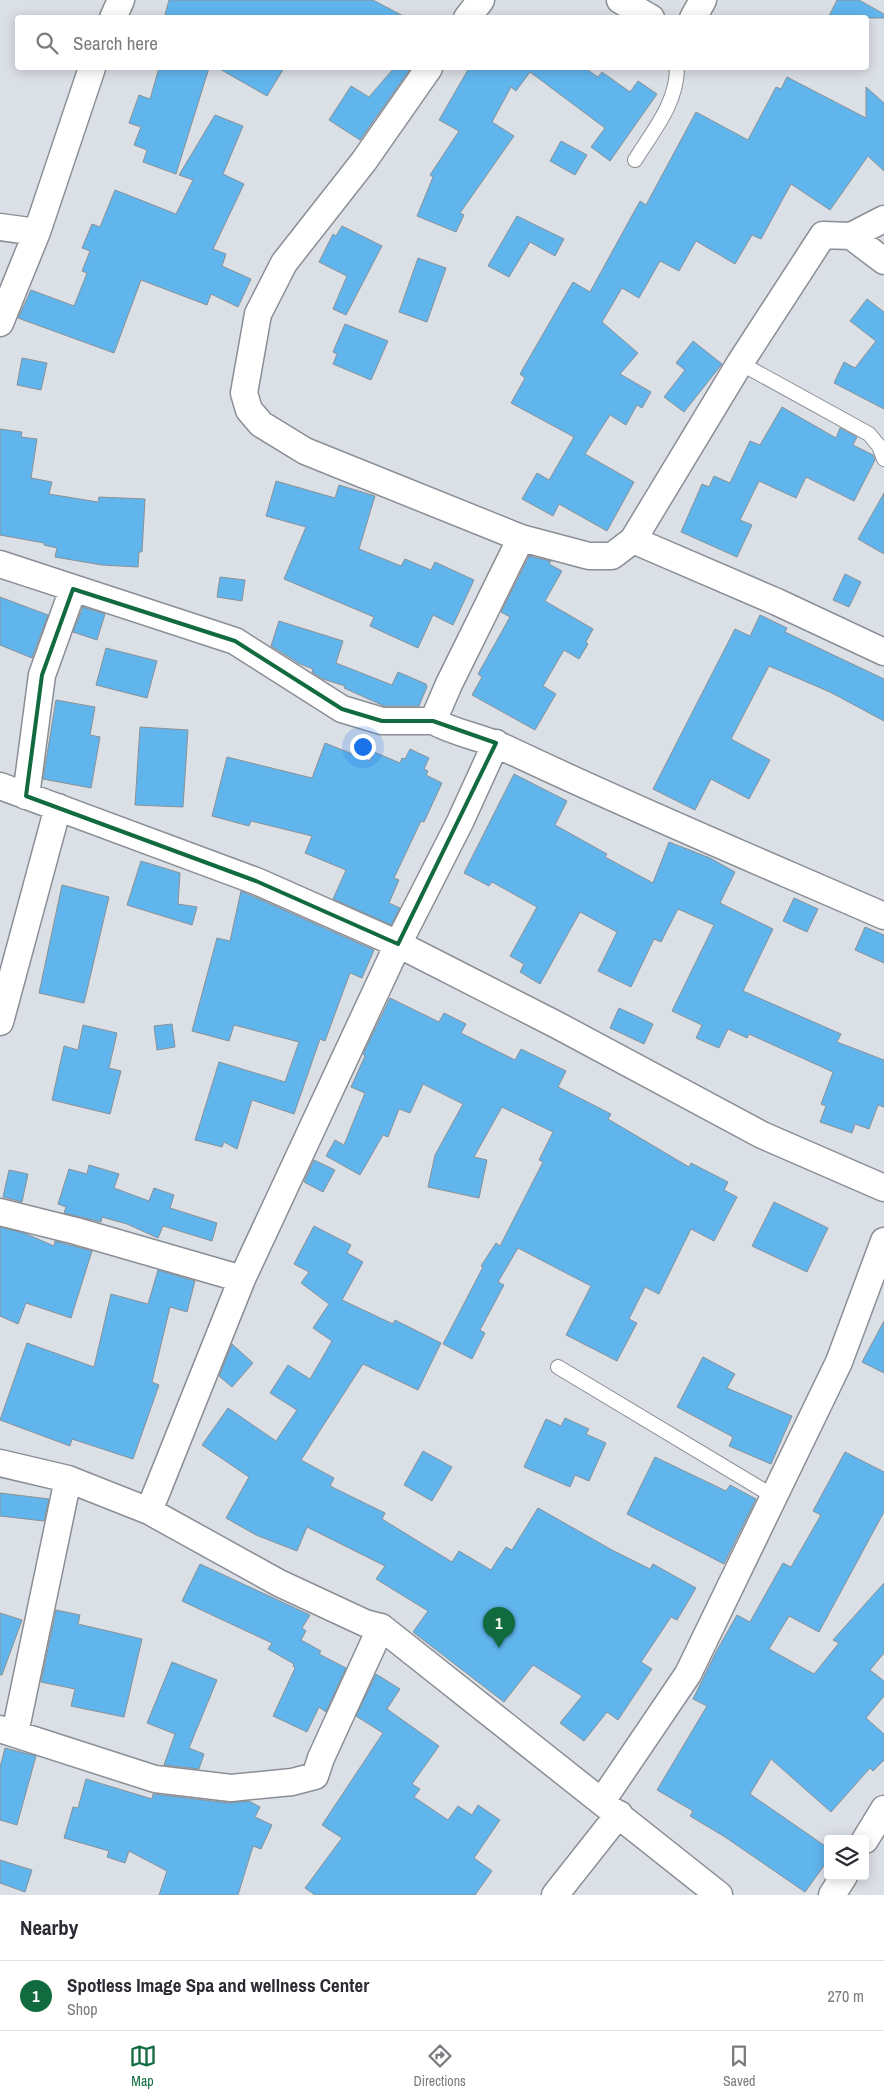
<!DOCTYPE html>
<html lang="en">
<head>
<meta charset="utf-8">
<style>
	:root { --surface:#fff; --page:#f7f7f7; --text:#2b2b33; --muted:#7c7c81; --line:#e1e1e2; --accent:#126b3f }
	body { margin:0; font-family:"Archivo Narrow",sans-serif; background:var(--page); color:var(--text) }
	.controls { position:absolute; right:15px; bottom:15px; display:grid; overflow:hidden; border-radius:5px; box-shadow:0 2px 12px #0003 }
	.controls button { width:45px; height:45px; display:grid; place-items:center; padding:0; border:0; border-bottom:1px solid var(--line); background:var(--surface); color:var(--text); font:25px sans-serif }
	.you { position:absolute; left:362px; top:746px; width:18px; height:18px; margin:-12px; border:4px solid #fff; border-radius:50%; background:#1a73e8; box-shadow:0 0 0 8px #1a73e833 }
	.badge { display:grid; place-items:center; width:32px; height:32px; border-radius:50%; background:var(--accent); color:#fff; font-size:16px; font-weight:700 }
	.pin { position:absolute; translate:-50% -41px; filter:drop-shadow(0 1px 2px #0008) }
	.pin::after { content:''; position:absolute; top:26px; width:18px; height:15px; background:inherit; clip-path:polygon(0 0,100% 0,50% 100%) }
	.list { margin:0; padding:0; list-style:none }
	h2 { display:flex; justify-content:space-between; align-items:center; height:65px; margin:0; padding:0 20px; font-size:21px }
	h2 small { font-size:16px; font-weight:400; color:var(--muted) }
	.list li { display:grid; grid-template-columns:32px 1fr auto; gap:15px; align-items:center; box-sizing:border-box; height:70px; padding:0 20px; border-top:1px solid var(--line) }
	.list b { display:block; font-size:19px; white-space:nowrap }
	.list p { margin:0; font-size:16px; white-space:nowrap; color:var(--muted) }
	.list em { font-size:16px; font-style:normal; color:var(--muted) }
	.icon { flex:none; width:28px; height:28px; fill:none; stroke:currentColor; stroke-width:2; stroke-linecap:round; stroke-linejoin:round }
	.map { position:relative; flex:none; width:884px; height:1895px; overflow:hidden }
	.search { position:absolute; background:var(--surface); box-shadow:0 2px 12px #0003; left:15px; right:15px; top:15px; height:55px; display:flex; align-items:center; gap:12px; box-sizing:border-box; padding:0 18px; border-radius:5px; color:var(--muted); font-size:19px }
	.sheet { height:135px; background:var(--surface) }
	nav { display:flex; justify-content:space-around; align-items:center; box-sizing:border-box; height:70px; border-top:1px solid var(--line); background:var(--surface); font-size:14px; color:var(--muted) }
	nav a { display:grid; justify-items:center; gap:2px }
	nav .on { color:var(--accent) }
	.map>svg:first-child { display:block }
	.building { fill:#60b5ed; stroke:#8a9196 }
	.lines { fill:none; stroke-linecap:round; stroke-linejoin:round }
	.lane-casing { stroke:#8a8e95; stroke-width:16 }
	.street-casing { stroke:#8a8e95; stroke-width:29 }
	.lane { stroke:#fff; stroke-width:14 }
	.street { stroke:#fff; stroke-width:26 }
	.marked { fill:none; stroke:#126b3f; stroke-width:4; stroke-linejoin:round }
</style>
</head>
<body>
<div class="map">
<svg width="884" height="1895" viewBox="0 0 884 1895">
	<rect width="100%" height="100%" fill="#dbdfe6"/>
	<path class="building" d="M169 0H373L407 18H164Z
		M837 0H859L884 14V18H828Z
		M159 68H209L176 174 143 162 147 150 134 145 141 127 129 123 139 95 150 99Z
		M218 68H284L267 96Z
		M394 68H411L360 140 329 120 351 86 369 97Z
		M469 68H585L598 77 602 72 630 92 638 81 657 94 610 161 591 147 605 128 530 72 516 91 511 87 492 122 514 136 460 213 464 215 456 232 417 216 433 177 430 175 459 131 439 120Z
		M787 77 866 118V87L884 103V171L868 156 830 210 791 184 761 239 752 235 735 264 696 241 679 271 660 261 639 298 622 288 602 322 638 353 620 374 651 392 642 408 637 405 626 425 610 415 585 454 634 482 607 531 559 504 553 516 522 499 537 473 549 480 574 437 511 403 525 378 520 374 573 282 590 292 640 201 646 205 696 112 748 140 776 87 781 89Z
		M215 115 243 126 223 174 244 184 213 249 226 254 222 266 251 279 238 307 211 294 207 305 141 280 114 353 18 318 31 290 74 306 87 273 82 271 90 251 82 248 92 224 100 227 115 190 176 214 193 180 179 175Z
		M561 141 587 155 575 175 550 161Z
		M517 216 564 239 555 256 530 242 509 277 488 266Z
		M342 226 382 246 346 315 333 309 347 276 319 262 333 234 336 236Z
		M418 258 446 268 427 322 399 312Z
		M867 299 884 312V409L834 383 844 362 855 368 876 341 850 321Z
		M345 324 388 341 371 380 333 364 337 354 333 352Z
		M693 341 722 364 684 412 664 397 685 370 676 363Z
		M22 358 47 363 41 390 17 385Z
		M782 407 836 438 840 428 857 437 853 445 873 455 875 460 854 501 806 477 796 498 759 481 740 520 752 525 737 557 681 532 702 484 709 487 714 476 730 483 750 441 760 445Z
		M0 429 22 432 21 437 37 439 31 478 52 482 49 494 98 502 99 497 145 499 142 552H139L138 567 102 565 55 557 57 548 44 545V543L0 535Z
		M276 481 335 498 339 485 375 496 359 549 401 566 405 559 431 570 435 562 474 580 453 625 433 615 418 648 370 626 374 617 284 579 306 527 266 516Z
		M884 493V554L858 539Z
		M529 556 551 561 549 564 562 571 545 601 593 629 586 642 588 644 579 659 564 650 543 686 556 694 535 730 472 695 482 677 478 674 510 617 501 612Z
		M845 574 861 582 849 607 833 600Z
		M220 577 245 580 242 601 217 597Z
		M0 597 48 615 32 658 0 645Z
		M83 607 105 614 97 640 73 632Z
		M760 615 787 628 785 632 884 679V721L830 692 769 666 731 739 770 760 749 799 711 779 695 810 653 789 735 629 750 636Z
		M279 621 343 641 336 663 392 685 398 672 426 684 427 687 419 706H384L344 688 345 686 323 679 312 672 313 669 300 664 271 646Z
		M106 648 157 661 147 698 96 685Z
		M56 700 95 707 90 735 100 737 91 788 43 779Z
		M140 727 188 730 183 807 135 805Z
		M325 743 370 761 374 752 400 763 402 758 405 759 410 749 429 758 424 769 428 771 426 775 442 783 424 822 421 821 394 878 399 880 389 903 400 908 391 925 333 899 346 870 305 853 312 836 251 821 249 826 212 816 227 757 312 778Z
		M514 774 567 801 555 825 607 854 605 857 653 883 669 842 710 858 735 872 720 903 773 929 743 991 841 1034 837 1042 884 1060V1107L878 1105 869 1129 855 1124 852 1133 820 1122 826 1106 821 1104 833 1072 749 1034 747 1038 728 1029 719 1048 696 1038 702 1025 672 1011 714 925 678 909 661 942 654 939 631 987 598 971 617 932 580 912 540 984 520 972 524 964 510 956 537 907 492 882 489 886 464 873Z
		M141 861 180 873 178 904 197 907 192 925 127 905Z
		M62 885 109 897 84 1003 39 993Z
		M241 891 374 950 362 978 350 973 325 1041 320 1039 294 1114 252 1100 237 1149 224 1142 222 1147 195 1140 219 1062 285 1082 299 1042 234 1025 229 1041 192 1031 217 938 230 941Z
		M794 898 818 909 807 932 783 921Z
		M865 927 884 935V963L855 950Z
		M390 998 439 1022 444 1013 466 1024 461 1033 515 1060 521 1049 566 1071 558 1087 611 1114 608 1119 689 1167 691 1163 728 1182 724 1190 737 1197 714 1241 691 1229 659 1294 645 1287 629 1319 637 1323 617 1361 566 1335 591 1286 518 1248 498 1282 504 1285 480 1330 485 1333 472 1359 443 1344 483 1267 481 1266 496 1243 500 1246 543 1162 539 1160 553 1132 502 1107 474 1157 487 1160 479 1198 428 1187 435 1155 463 1104 423 1084 410 1113 399 1109 388 1137 383 1135 360 1175 326 1156 335 1140 344 1145 365 1093 351 1087 365 1056 363 1054Z
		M619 1008 653 1024 644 1044 610 1028Z
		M172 1024 175 1047 157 1050 154 1026Z
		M83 1025 117 1033 109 1068 121 1071 110 1114 52 1100 64 1046 78 1050Z
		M314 1160 335 1170 323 1192 304 1182Z
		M89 1165 119 1174 114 1188 149 1201 154 1188 174 1195 170 1208 217 1223 212 1241 163 1226 158 1238 127 1224 102 1217 101 1222 64 1213 66 1207 58 1204 69 1169 87 1174Z
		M9 1170 28 1174 22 1202 3 1197Z
		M774 1202 828 1228 807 1272 752 1246Z
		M314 1226 351 1245 347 1253 363 1262 342 1300 393 1324 395 1320 441 1343 418 1390 363 1364 301 1460 334 1478 330 1486 385 1513 382 1519 452 1562 459 1551 491 1570 506 1547 512 1550 538 1508 612 1550 650 1569 653 1564 696 1588 677 1620 671 1617 641 1662 652 1669 618 1720 607 1712 584 1741 560 1723 582 1696 533 1665 504 1702 413 1632 428 1611 376 1579 385 1566 307 1527 297 1551 256 1535 226 1518 249 1477 202 1445 228 1408 276 1441 297 1410 270 1393 288 1365 310 1379 332 1341 313 1328 329 1304 301 1283 309 1272 294 1264Z
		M0 1227 24 1233 54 1246 55 1241 92 1251 71 1318 26 1303 18 1324 0 1316Z
		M158 1270 195 1281 187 1312 170 1307 152 1382 159 1385 133 1459 72 1439 70 1446 0 1420 27 1343 94 1367 111 1294 148 1304Z
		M884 1321V1373L862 1362Z
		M232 1344 253 1363 232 1387 219 1376Z
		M703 1357 735 1374 727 1388 792 1416 771 1464 729 1446 733 1437 677 1407Z
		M565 1418 589 1429 586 1434 606 1443 589 1481 575 1475 570 1487 524 1467 546 1419 561 1426Z
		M423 1451 452 1467 432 1501 404 1485Z
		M845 1452 884 1472V1512L819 1632 789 1616 769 1649 814 1674 839 1643 833 1640 884 1583V1653L870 1670 884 1681V1696L866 1718 884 1734V1760L873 1771 870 1768 831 1812 771 1759 750 1794 828 1848V1860L805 1892 725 1837 690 1816 693 1811 657 1790 707 1706 693 1699 716 1652 737 1615 750 1622 783 1563 791 1567 821 1515 813 1511Z
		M655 1457 726 1491 730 1485 756 1499 724 1564 627 1514Z
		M0 1493 49 1499 44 1521 0 1516Z
		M200 1564 310 1615 302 1628 306 1631 301 1640 321 1651 319 1654 346 1668 326 1712 319 1707 307 1732 273 1716 295 1668 293 1666 294 1664 268 1649 272 1643 182 1601Z
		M56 1610 80 1615 78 1624 142 1639 124 1717 71 1706 75 1689 41 1682Z
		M0 1613 22 1620 2 1675H0Z
		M172 1662 217 1680 189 1748 204 1754 199 1769 164 1765 175 1734 147 1723Z
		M376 1674 400 1689 387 1709 439 1746 412 1784 420 1789 414 1797 448 1820 458 1806 472 1815 478 1805 500 1820 474 1858 492 1871 475 1895H315L305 1888 342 1838 322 1825 383 1733 356 1716Z
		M5 1748 36 1756 17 1825 0 1820V1767Z
		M86 1779 152 1799 153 1794 229 1803 249 1801 260 1807 255 1817 272 1825 261 1849 253 1846 238 1895H159L167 1871 129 1851 125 1863 107 1857 109 1851 64 1838 73 1807 78 1808Z
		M0 1860 32 1870 25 1892 0 1883Z"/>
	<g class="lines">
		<defs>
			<path id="lane" d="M635 160C653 131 677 103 677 68
				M740 363 869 434 879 446 884 459
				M558 1367 773 1496"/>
			<path id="street" d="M620 0 651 18
				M113 18 121 0
				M467 18 481 0
				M693 18 703 0
				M429 68 364 161 284 263 258 314 244 393 249 410 261 424 305 451 521 538 589 556H612L633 540 777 602 884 652
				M0 227 37 232
				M851 236 884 261
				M0 323 37 232 92 68
				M521 538 449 684 433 721C456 734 483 737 507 749 631 808 758 861 884 916
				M633 540 740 363 823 235 851 236 884 219
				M0 564 235 641 342 709 382 721H433
				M0 786 256 881 398 944 557 1025 762 1135 884 1188
				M26 796 42 675 73 589
				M0 1022 58 807
				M0 1212 76 1231 242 1279
				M0 1463 68 1479 149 1511 279 1583 365 1623 381 1627 719 1895
				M149 1511 242 1279 398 944 460 822 496 743
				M0 1729 155 1779 231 1788 292 1782 315 1776 321 1758 381 1627
				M15 1733 68 1479
				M602 1801 688 1674 839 1362 884 1241
				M865 1840 884 1809
				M555 1895 619 1814
				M832 1895 844 1876"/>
		</defs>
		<use href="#lane" class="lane-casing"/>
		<use href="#street" class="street-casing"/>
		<use href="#lane" class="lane"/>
		<use href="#street" class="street"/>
	</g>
	<path class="marked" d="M73 589 235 641 342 709 382 721H433L496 743 398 944 256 881 26 796 42 675Z"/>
</svg>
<div class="controls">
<button><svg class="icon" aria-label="layers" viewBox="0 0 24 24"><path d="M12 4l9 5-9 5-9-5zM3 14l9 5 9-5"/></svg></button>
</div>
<div class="you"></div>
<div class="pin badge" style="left:499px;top:1648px">1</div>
<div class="search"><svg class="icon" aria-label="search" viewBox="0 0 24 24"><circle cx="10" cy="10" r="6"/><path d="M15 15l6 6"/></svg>Search here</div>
</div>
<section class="sheet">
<h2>Nearby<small></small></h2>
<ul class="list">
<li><span class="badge">1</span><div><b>Spotless Image Spa and wellness Center</b><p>Shop</p></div><em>270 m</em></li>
</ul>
</section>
<nav>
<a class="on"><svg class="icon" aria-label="map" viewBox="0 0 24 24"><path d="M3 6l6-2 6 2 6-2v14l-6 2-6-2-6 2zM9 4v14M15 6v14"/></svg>Map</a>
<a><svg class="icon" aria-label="directions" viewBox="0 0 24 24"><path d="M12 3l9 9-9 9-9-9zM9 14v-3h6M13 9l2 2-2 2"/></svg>Directions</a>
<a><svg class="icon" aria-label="saved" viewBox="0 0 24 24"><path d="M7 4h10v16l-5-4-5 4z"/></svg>Saved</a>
</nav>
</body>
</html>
